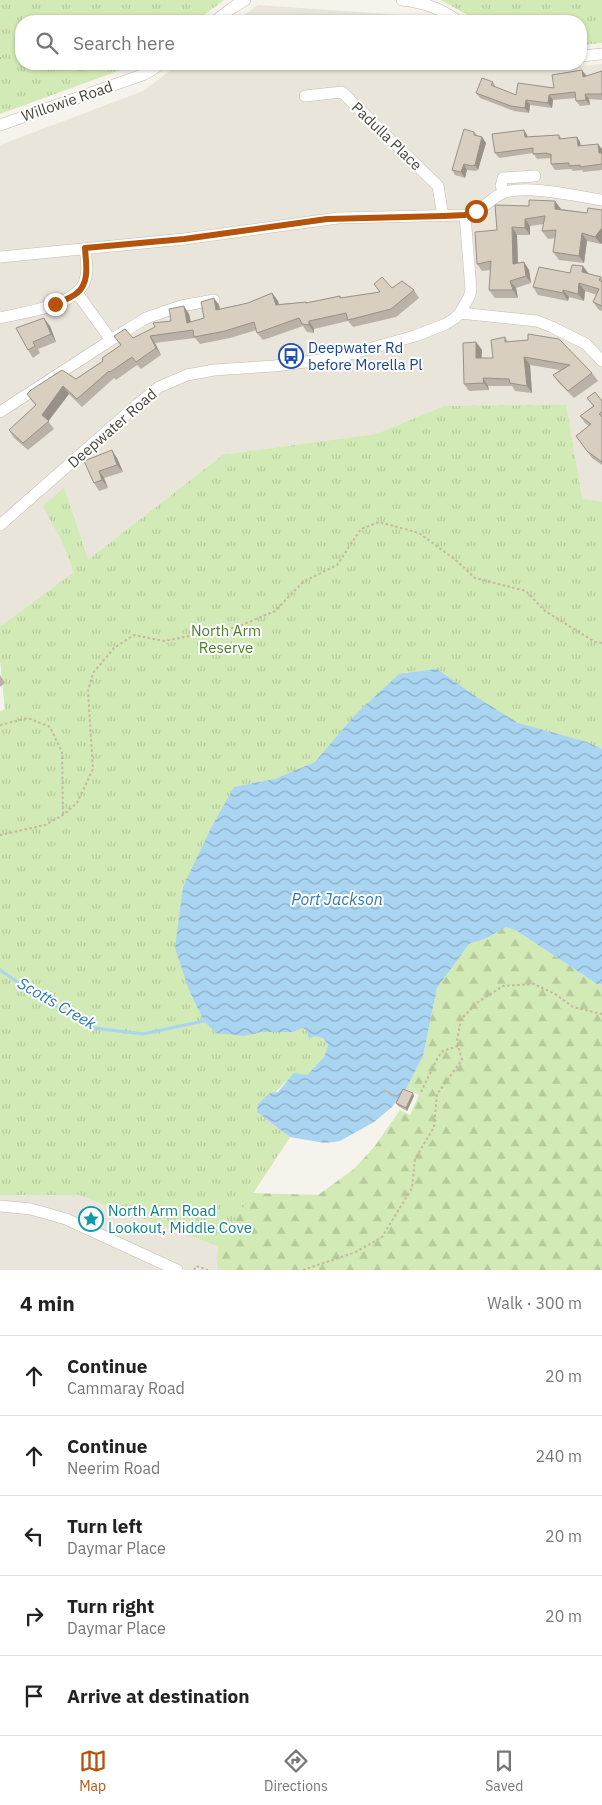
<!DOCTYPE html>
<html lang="en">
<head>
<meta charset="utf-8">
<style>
	:root { --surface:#fff; --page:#f2f2f2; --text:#222; --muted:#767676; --line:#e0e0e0; --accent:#b45309 }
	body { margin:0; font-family:"IBM Plex Sans",sans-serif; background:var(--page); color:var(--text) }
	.stop { position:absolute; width:15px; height:15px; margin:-11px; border:4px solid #b45309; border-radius:50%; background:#fff }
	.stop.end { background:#b45309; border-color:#fff; box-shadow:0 1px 5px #0008 }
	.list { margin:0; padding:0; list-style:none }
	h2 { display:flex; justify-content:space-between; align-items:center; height:65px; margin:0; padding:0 20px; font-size:21px }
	h2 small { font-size:16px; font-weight:400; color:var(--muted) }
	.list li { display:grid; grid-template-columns:32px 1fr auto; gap:15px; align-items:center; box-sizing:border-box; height:80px; padding:0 20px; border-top:1px solid var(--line) }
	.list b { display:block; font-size:19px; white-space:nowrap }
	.list p { margin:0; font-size:16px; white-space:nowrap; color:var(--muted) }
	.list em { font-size:16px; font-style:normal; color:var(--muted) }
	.icon { flex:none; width:28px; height:28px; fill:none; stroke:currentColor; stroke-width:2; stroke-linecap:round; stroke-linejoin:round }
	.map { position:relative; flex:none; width:602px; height:1270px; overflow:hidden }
	.search { position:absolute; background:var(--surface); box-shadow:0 1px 4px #0004; left:15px; right:15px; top:15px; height:55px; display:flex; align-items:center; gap:12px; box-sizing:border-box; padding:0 18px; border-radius:20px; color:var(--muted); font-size:19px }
	.sheet { height:465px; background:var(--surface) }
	nav { display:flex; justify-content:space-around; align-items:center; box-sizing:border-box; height:70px; border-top:1px solid var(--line); background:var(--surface); font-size:14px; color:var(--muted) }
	nav a { display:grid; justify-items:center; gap:2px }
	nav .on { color:var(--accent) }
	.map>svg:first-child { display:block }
	.residential { fill:#eae5da }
	.forest { fill:url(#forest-firs) }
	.park { fill:url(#park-tufts) }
	.water { fill:url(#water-waves) }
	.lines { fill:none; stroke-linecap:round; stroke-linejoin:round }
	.stream { stroke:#a9d4f2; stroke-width:3 }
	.minor-casing { stroke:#c2bbae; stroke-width:12 }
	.path { stroke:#c4b79f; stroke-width:2; stroke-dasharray:2.5 2.5; stroke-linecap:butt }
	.minor { stroke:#fff; stroke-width:11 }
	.wall { fill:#bab2a6 }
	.shaded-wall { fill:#979187 }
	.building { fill:#d8cfc1; stroke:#979187 }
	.route { stroke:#b45309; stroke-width:6 }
	.labels { text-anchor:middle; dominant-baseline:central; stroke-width:4; stroke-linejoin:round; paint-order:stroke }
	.street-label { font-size:15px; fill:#4b4439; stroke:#fff }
	.transit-label { font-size:15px; fill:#164399; stroke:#fff; text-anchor:start }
	.park-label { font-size:15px; fill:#4a7f2a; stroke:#fff }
	.culture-label { font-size:15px; fill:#0d838f; stroke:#fff; text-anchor:start }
	.water-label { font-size:16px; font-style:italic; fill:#2e7ab2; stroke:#fff }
</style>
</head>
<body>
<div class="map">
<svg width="602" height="1270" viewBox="0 0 602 1270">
	<defs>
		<pattern id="forest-firs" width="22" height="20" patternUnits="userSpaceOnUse" patternTransform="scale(1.25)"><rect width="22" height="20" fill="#d2eab5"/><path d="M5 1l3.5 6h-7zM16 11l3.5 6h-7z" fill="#b6ca9c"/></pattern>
		<pattern id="park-tufts" width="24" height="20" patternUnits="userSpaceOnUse" patternTransform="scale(1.25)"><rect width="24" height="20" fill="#d2eab5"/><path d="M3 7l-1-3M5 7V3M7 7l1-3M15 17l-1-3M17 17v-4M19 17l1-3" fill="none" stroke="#b6ca9c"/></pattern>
		<pattern id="water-waves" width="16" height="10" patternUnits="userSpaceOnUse" patternTransform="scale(1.25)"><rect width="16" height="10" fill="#a9d4f2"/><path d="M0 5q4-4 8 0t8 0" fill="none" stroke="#8caec5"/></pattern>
	</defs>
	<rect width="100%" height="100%" fill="#f6f3ec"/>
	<path class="residential" d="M258 5 415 16 423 21H236Z
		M179 64H499L551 69 602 64V502L582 500 566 405 444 406 377 434 223 455 88 560 63 489 61 539 74 572 0 627V145L143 91Z
		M0 1195H79L218 1246 226 1270H0Z"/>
	<path class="forest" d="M566 405 582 499 602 502V749L587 742 257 1112 290 1137 253 1193 318 1195 354 1169 375 1146 400 1110 410 1115 419 1095 406 1089 423 1056 437 988 469 944 487 938 506 927 517 931 597 984H602V1270H217L218 1246 79 1195H0V712L5 709 0 658V627L74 572 61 539 43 506 64 488 88 560 223 455 377 434 444 406Z"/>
	<path class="park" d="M0 0H224L196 21H21V64H137L0 114Z
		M441 0H602V43L581 45V21H478Z
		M566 405 582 499 602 502V749L587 742 518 723 475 696 437 669 400 674 355 715 315 762 275 779 234 787 211 828 183 887 175 948 189 990 204 1021 216 1033 244 1036 261 1032H293L302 1028 314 1036 323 1038 328 1045 324 1057 307 1075 285 1082 257 1112 290 1137 218 1246 79 1195H0V712L5 709 0 658V627L74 572 61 539 43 506 64 488 88 560 223 455 377 434 444 406Z"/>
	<path class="water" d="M437 669 475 696 518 723 587 742 602 749V984H597L517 931 506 927 487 938 469 944 437 988 423 1056 406 1089 392 1107 374 1122 340 1141 325 1143 290 1137 257 1112 258 1104 270 1093 278 1092 294 1073 307 1075 324 1057 328 1045 323 1038 314 1036 309 1039 307 1030 302 1028 293 1032H261L244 1036 216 1033 204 1021 189 990 175 948 183 887 211 828 234 787 275 779 315 762 355 715 399 674Z"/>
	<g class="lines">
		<path class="stream" d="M0 970 32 992 94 1028 143 1034 204 1021"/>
		<defs>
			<path id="minor" d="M402 0C422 2 442 9 458 21
				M215 21 232 8 245 0
				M581 56 602 54
				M305 96 342 92 438 186 443 216
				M0 125 145 74 161 64
				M505 192 501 186 503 178 535 176
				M0 257 184 239 338 218 465 215C468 214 473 213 476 211 487 206 493 196 505 192 530 185 576 196 602 200
				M460 313 537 321 552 327 586 344 602 361
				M0 318C24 312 72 307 84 283 89 272 86 260 85 248
				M114 338 146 318 181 306 214 300
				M0 412 111 340 77 293
				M0 525 138 404 159 387 187 375 214 370 274 366 336 358 415 336 446 324 455 318 460 313 469 297 471 290 465 215
				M0 1206 31 1209 66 1219 177 1270"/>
		</defs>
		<use href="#minor" class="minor-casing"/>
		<path class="path" d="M0 57V59
			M0 725 28 718 50 727 62 752 63 815
			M0 835 45 825 63 815 77 803 93 769 88 691 93 673 114 648 134 635 164 641 237 627 275 611 303 582 337 565 361 529 379 522 419 533 457 561 475 578 526 591 545 611 595 642 602 643
			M384 1090 399 1098
			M421 1092 438 1057 443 1051 458 1046
			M194 1270 196 1266 208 1270
			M303 1270 356 1252 382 1237 412 1188 415 1159 434 1127 437 1094 462 1060 457 1041 461 1019 478 1002 503 986 534 984 555 994 573 1007 602 1014"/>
		<use href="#minor" class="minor"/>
	</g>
	<path class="wall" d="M602 71V100L589 99 590 105 580 106 576 101V98L553 100 552 108 530 105 529 113 514 111 480 98 476 93 493 82 496 87 516 95 554 88 586 75V76Z
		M524 130 528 137 559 135 562 139 577 137 580 142 581 146 602 149V170L583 172 582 170 573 171 571 169 555 170 551 164V160L549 158 537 159 533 153 499 158 495 153Z
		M474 132 478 136 482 137 486 143 478 170 475 171 467 170 465 178 455 175 452 170Z
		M495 205 561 209 587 213 602 210V243L601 244 587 241 584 263 559 260 553 252 555 238 548 239 542 231 544 224 530 226V235H517L518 263 524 262 529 270 531 283 516 288 518 298H495L489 290 491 270 482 271 477 264 497 230Z
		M570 273 589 274 601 277 602 279V311L599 310 593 302 597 295 585 291 584 301 569 297 568 301 538 295 533 287Z
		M392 288 414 290 419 298 396 317 353 327 348 321 314 329V333L307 332 303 326 263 340 257 333V330L230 338 200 344 195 338 155 343 161 355 141 369 137 365 116 380 114 378 82 407 69 394 48 421 54 429 28 450 14 438 9 430 36 406 27 394 76 379 103 361 121 346 114 336 133 338 171 321 189 314 191 322 204 318 219 305 220 309 248 303 272 293 278 301 279 304 306 302 307 303 340 296 341 298 380 292Z
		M50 326 56 342 38 349 40 353 33 358 28 350 16 328Z
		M505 337 508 342 592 373 598 381 574 398 558 382 553 375 560 370 530 365 532 393 515 391 512 386H488L489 390 469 391 464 384 476 342 482 350 481 358H493Z
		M587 398 602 401V465L592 458 576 436 589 426 585 423 580 416 593 406Z
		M117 458 123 472 104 478 108 488 99 491 94 483 84 461Z
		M0 675 5 683 0 687Z
		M414 1096 407 1111 398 1106 396 1103Z"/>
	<path class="shaded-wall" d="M582 70 586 75 587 82 583 77Z
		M585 94 589 99 590 105 586 100Z
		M549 95 553 100 552 108 548 103Z
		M526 100 530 105 529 113 525 108Z
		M524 130 527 135 528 142 525 137Z
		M482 137 486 143 478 170 475 165Z
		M577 137 580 142 581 151 578 146Z
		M598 144 602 149V158L599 153Z
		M464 164 467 170 465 178 461 172Z
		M555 201 561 209 560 217 555 209Z
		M525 219 530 226V235L525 228Z
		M512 227 517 235 518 271 513 264Z
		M601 229 602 231V243L601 244 595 237Z
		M582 233 587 241 584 263 579 256Z
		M524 262 529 270 531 283 526 276Z
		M583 266 589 274 582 272Z
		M510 281 516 288 518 298 513 290Z
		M579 283 585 291 584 301 578 294Z
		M563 290 569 297 568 301 563 293Z
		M272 293 278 301 281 312 276 305Z
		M214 298 219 305 221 317 216 310Z
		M184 306 189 314 192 330 187 323Z
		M44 318 50 326 56 342 51 334Z
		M309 321 314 329V333L309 325Z
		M150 336 155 343 161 355 156 348Z
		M476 342 482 350 481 366 476 358Z
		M524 357 530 365 532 393 527 386Z
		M483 378 488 386 489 390 484 383Z
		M63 386 69 394 47 423 42 415Z
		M112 450 117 458 123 472 117 465Z
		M99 471 104 478 108 488 102 480Z
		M413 1093 414 1096 407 1111 406 1108Z"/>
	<path class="building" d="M582 70 583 77 602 71V94H585L586 100 576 101 575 92 549 95 548 103 526 100 525 108 511 106 476 93 482 78 493 82 491 85 516 95 518 83 554 88 552 75Z
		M464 129 474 132V135L482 137 475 165 472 166 464 164 461 172 452 170Z
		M524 130 525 137 559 135V139L577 137 578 146 598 144 599 153H602V164L580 167V165L569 166V163L551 164V154H547V153L533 154V148L495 153 492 134Z
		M529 200 555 201V209L587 213 588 208 602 210V229H601L595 237 582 233 579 256 553 252 556 230 542 231 545 216 525 219V228L512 227 513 264 524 262 526 276 510 281 513 290H489L491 261 477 264 475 232 497 230 495 205 529 206Z
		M572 265 583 266 582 272 601 277 599 280 602 282V306L593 302 599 289 579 283 578 294 563 290V293L533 287 539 267 570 273Z
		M382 277 392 288 402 281 414 290 391 309 348 320 346 313 309 321V325L302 324 299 318 257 333 254 322 225 331 194 337 193 330 150 336 156 348 136 362 132 357 110 372 109 371 77 399 63 386 42 415 49 421 23 443 9 430 36 405 27 394 31 390 62 370 76 379 103 361 102 358 121 345 114 336 125 329 133 338 155 327 153 323 171 321 169 309 184 306 187 323 204 318 201 302 214 298 216 310 248 303 272 293 276 305 306 302V303L340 296V298L380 292 374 284Z
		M44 318 51 334 33 342 35 346 28 350 16 328Z
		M528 334 559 339 592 373 568 391 553 375 570 365 524 357 527 386 510 383 509 379 483 378 484 383 464 384 463 343 476 342V358H493L491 340 505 337V342L528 340Z
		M595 392 602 401V412L599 414 602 417V462L587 451 576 436 591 424 580 416 594 406 587 398Z
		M112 450 117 465 99 471 102 480 94 483 84 461Z
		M403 1089 413 1093 406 1108 396 1103Z"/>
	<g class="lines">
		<path class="route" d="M55 304C62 301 71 298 77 293 90 283 86 263 85 248L184 239 327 219 444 216 465 215 476 211"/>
	</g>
	<defs>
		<symbol id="bus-ring" viewBox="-11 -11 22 22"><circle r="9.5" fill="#fff" stroke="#1a4fb4" stroke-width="1.5"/><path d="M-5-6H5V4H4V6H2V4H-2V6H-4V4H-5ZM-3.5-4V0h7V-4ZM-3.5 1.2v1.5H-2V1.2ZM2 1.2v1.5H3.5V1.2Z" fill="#1a4fb4"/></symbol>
		<symbol id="sight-ring" viewBox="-11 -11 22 22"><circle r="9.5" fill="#fff" stroke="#0f9aa8" stroke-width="1.5"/><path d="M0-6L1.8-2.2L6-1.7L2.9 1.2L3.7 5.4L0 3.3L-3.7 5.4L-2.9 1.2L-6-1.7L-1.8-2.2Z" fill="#0f9aa8"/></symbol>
	</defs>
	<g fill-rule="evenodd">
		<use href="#bus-ring" x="277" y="342" width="28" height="28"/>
		<use href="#sight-ring" x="77" y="1205" width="28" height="28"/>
	</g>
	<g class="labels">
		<g class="street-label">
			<text transform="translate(67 101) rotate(-19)">Willowie Road</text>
			<text transform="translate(387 136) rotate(44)">Padulla Place</text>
			<text transform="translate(112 428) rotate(-41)">Deepwater Road</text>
		</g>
		<g class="transit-label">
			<text x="308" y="347">Deepwater Rd<tspan x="308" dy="17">before Morella Pl</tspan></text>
		</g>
		<g class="park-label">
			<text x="226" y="630">North Arm<tspan x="226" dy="17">Reserve</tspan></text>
		</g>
		<g class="culture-label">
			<text x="108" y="1210">North Arm Road<tspan x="108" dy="17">Lookout, Middle Cove</tspan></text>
		</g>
		<g class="water-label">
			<text x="337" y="899">Port Jackson</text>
			<text transform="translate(57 1003) rotate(30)">Scotts Creek</text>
		</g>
	</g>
</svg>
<div class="stop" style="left:476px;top:211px"></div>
<div class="stop end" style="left:55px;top:304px"></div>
<div class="search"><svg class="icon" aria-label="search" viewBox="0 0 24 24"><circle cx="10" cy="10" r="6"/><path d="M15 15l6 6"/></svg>Search here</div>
</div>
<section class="sheet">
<h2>4 min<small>Walk · 300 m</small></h2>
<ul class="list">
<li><svg class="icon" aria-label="ahead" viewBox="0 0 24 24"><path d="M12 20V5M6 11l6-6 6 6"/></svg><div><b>Continue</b><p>Cammaray Road</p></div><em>20 m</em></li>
<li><svg class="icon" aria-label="ahead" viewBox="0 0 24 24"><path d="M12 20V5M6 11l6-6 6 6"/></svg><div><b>Continue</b><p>Neerim Road</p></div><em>240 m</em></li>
<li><svg class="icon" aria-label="left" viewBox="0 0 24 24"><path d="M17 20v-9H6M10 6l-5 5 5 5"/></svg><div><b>Turn left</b><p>Daymar Place</p></div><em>20 m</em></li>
<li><svg class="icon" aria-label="right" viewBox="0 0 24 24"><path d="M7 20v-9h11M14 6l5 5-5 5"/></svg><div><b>Turn right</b><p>Daymar Place</p></div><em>20 m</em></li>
<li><svg class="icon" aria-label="arrive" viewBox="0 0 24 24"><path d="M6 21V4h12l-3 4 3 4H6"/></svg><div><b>Arrive at destination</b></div></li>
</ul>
</section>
<nav>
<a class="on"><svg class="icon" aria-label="map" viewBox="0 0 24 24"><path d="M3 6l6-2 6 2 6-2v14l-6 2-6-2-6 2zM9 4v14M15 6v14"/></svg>Map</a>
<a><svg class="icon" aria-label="directions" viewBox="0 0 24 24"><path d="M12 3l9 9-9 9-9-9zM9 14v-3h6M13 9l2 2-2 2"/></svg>Directions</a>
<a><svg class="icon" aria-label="saved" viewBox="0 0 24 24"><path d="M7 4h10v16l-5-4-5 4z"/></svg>Saved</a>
</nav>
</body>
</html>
